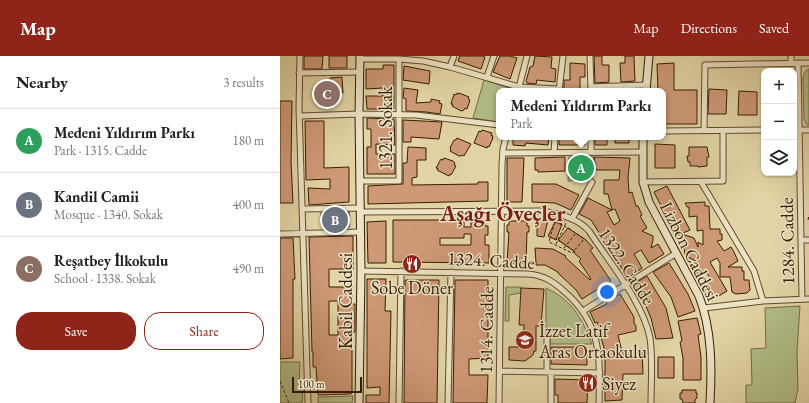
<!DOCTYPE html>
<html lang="en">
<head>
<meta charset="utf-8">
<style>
	:root { --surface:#fff; --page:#f6f6f6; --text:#202124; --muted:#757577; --line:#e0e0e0; --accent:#8f2418 }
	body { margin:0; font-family:"EB Garamond",serif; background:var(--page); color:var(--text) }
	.controls { position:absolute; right:12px; top:12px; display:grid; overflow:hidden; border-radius:8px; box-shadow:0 1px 3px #0004 }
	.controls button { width:36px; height:36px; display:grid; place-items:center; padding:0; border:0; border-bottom:1px solid var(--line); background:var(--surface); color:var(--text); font:20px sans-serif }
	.scale { position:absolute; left:12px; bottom:10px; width:70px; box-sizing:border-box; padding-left:4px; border:2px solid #381d02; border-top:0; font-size:11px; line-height:14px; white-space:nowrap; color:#381d02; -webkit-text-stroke:3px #ece3c5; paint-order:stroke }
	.you { position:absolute; left:327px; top:236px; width:14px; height:14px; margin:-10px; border:3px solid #fff; border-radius:50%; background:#1a73e8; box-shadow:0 0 0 6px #1a73e833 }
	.badge { display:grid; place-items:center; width:26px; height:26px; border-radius:50%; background:var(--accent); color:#fff; font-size:13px; font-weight:700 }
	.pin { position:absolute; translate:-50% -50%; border:2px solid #fff; box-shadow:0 1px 4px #0006 }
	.popup { position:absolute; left:216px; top:32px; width:170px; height:52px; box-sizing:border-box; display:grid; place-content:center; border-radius:8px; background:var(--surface); filter:drop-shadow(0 1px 3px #0005); font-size:13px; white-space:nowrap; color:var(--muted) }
	.popup b { font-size:15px; color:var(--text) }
	.popup::after { content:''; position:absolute; left:50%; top:100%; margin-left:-8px; border:8px solid transparent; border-top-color:var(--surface) }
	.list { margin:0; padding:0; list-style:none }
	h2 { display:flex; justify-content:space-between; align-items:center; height:52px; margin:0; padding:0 16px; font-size:17px }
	h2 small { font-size:13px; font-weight:400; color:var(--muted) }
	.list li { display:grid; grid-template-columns:26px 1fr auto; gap:12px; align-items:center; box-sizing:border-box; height:64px; padding:0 16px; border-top:1px solid var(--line) }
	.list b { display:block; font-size:15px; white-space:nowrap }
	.list p { margin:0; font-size:13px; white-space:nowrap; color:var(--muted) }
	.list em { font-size:13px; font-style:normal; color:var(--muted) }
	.actions { display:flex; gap:8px; padding:12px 16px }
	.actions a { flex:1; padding:9px 0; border:1px solid var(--accent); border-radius:16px; text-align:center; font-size:14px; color:var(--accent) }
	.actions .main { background:var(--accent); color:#fff }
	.icon { flex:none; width:22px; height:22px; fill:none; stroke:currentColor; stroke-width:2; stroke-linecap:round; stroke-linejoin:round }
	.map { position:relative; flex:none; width:529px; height:347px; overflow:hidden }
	header { display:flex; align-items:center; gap:24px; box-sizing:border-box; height:56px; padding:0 20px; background:var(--accent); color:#fff }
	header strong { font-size:19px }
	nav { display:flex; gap:22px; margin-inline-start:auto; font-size:14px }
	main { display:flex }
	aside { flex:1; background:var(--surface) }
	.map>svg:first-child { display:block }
	.green { fill:#b1bd88; stroke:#746d45 }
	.building { fill:#ce9977; stroke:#381d02; fill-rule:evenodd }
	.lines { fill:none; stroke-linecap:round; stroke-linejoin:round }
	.minor-casing { stroke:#624b2b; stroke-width:7 }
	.secondary-casing { stroke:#381d02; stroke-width:9 }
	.path { stroke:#381d02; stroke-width:1; stroke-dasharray:3 2; stroke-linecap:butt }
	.minor { stroke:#ece3c5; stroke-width:5 }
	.secondary { stroke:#ece3c5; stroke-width:7 }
	.labels { text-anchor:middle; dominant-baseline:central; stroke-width:3; stroke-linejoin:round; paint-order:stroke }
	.street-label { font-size:18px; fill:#381d02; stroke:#ece3c5 }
	.poi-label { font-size:18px; fill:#381d02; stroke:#ece3c5; text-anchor:start }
	.district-label { font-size:22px; font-weight:bold; fill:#7a1f14; stroke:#ece3c5 }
</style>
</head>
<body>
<header>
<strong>Map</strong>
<nav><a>Map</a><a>Directions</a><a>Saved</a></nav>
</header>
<main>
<aside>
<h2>Nearby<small>3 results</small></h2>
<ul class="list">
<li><span class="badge" style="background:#2e9e5b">A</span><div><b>Medeni Yıldırım Parkı</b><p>Park · 1315. Cadde</p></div><em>180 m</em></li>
<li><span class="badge" style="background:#6b7280">B</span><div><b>Kandil Camii</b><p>Mosque · 1340. Sokak</p></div><em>400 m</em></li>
<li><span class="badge" style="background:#8d6e63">C</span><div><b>Reşatbey İlkokulu</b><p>School · 1338. Sokak</p></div><em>490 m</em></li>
</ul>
<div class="actions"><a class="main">Save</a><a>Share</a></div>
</aside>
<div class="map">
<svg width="529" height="347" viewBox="0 0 529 347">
	<rect width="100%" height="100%" fill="#e2d4a6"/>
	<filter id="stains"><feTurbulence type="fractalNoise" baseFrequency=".005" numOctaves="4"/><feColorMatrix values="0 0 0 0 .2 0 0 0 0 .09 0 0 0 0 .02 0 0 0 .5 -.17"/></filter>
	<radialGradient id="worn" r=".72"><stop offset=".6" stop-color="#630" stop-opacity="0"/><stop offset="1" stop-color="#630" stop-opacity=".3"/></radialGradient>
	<path class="green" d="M528 13H529V69H527L524 63 523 21 525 16Z
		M204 24 232 33V35H219V66L193 62Z
		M289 101H314L312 123 288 125Z
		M226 231H241V237L229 239V265H225Z
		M266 232C293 245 301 261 312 288H270V281L266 280Z
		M520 250 517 296 518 333 515 347H466V329H472L471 293 486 292 485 252Z
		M0 306H20L19 329 23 332 22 347H0Z
		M73 340 72 347H38V341Z"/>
	<path class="building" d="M24 0H43L42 13H24Z
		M49 0H67V12H49Z
		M180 0H203L205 1 201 13 178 5Z
		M220 0H230L237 2 230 23 213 16Z
		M255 0 272 1 271 12 276 13 275 26 257 24 256 28 247 27 246 25 250 11 253 10Z
		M314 0H322V9H329V26L315 27Z
		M345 0H354L355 25 341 26 340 7H345Z
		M290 7 305 8V21H300V35H284V24H290Z
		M394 7V34H417V68H383V35H378L377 8Z
		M103 9H114V53H87L86 40H103V32L86 33V13H103Z
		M124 10 150 15 149 28 123 24Z
		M62 21 63 37H52L50 22Z
		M124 32 138 34 136 47 151 46V43L160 45 159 47 162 48 160 58 146 56 126 55V43L123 42Z
		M429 33 447 34 446 58H428Z
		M459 35 477 36V59H458Z
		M177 37 179 38V37L189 41 188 43 190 44 187 53 185 52 184 54 181 55 172 50 173 48H171L174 38 176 39Z
		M0 45H12L11 106 13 147H0Z
		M87 62 114 63 115 89 96 88V98H115V118H87V91H91V73H87Z
		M123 64 162 66 159 83 131 81V86H123Z
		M25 65H44V112L69 111V146L29 149 28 132 50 133V123L26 124Z
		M202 74 212 77 211 79 213 80 212 82H213L209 91 208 90 207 92 194 87 199 75 201 76Z
		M233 81H269L268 89 246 87 245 90 233 89Z
		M279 81H305V89H279Z
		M315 81H327V89H315Z
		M335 81H349V87H335Z
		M177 82 191 88 184 100 182 99 181 100H179L170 95 171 93 170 92 174 84H176Z
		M375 88 395 89V112H375Z
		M128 91 146 92V104H137V121L132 122V129L198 128V126H208V145L88 148V130L123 128V107H127Z
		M409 91H427L429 101H427V110L418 111V110H410V106H408L407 100H409Z
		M285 101V115L258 116V114H255V102Z
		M314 101 350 102 348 121 349 137 352 136 356 150H358L362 159 360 160 367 172 362 175 373 180V184L371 192 378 188 384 198 369 207 361 194 354 198 362 212 348 222 311 164 299 158 308 142 332 154 327 156 334 169 340 165 335 153 332 154 328 138H324V124H339L340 114H316Z
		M164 102 173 105 175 107 174 109 176 110 171 119 170 118 169 120 157 114 158 112H156L161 103 163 104Z
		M227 102H244L242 146H227Z
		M252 128H276L299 139 291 154 275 147 252 146Z
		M387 130 410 174 396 180 374 136Z
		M425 146V150H429L430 173H440V178H442V184L437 185 444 195 451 191 454 196 458 205 448 211H462V215H464V224H469L470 234 467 237 456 238 452 236 450 221H440V207L437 202 430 206 447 235 432 244 422 227 430 222 426 216 419 220 411 208 416 205 407 201 405 198 404 193 402 192 400 187 402 178 414 182 418 191V186L423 189V174L417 175V160L409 161V151H407L405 147Z
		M69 156V171H42L41 157Z
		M257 162 268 164 264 181 257 180Z
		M113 164H184V171H191V166H205V170H208V179H205V189H209V207L113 206ZM184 178H191V189H160V182H184Z
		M106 165V207H88L87 166Z
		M229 165H247V170H249V176H247L246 207H227L229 176H227V169H229Z
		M275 166 282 168 276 184 268 180Z
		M288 172 306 184 313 192 310 194 331 225 302 243 296 234 278 217V216L265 209H256V207L255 192 273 193 286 200 285 201 310 224 311 223 299 205 301 203 294 197 295 196 278 184Z
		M73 180V213H49V231H72V248H75V276H72V336L71 338 38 339 36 311H33V296H32L29 181ZM49 245H58V279H49Z
		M0 182H13L15 223H13V302L0 303Z
		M389 207 408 238 415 255 398 261 391 241 373 216Z
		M367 220 386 252 393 282 376 283 371 262 365 248 352 229Z
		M87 223H106L105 255H111L109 347H86V339H100V331L87 332Z
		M125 224H159L157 347H124Z
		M175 224H208V302L189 303V319H208L207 347H173Z
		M241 232 264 233 261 270H256V295H254L253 299 245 305 229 304V291H243L244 269H239Z
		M340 238 354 261V267L356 270V275L338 279 342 296 362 293 363 318H343L342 344 325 345V305L324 292 321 281H323L317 266 315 267 310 256 327 248 326 246Z
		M417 262 421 278 418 279 421 301V324H403V302L400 286 402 285 398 265Z
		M271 291H305L307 299V309L271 308Z
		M378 301H394V322H378Z
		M275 323 308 324 307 347H278V339H275Z
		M402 334H416V337H417V342L415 344V347H403L402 343H400V337H402Z"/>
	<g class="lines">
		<defs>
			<path id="minor" d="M20 0 19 52 28 347
				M310 0 311 35
				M80 3H119L143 5 170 11 239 31 279 33
				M511 7V0
				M518 7 522 243
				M170 11 174 0
				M19 17 79 16
				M207 21 214 0
				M311 31 366 29
				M238 35 247 0
				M279 35 283 0
				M20 60 79 58 136 59 219 69
				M514 74H529
				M383 75 484 74
				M424 75 425 9 529 7
				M311 81V96
				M223 97 363 96
				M274 97 275 81
				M80 125H119V3
				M363 126 443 125V75
				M421 126 474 215 483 245
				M23 153 80 152
				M80 156 260 155C277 157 297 161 309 175 329 206 363 246 370 282 373 303 371 326 371 347
				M292 163 312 126
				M0 178 80 176
				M521 184H529
				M81 215 248 218C264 219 274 226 286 237 322 269 320 302 319 347
				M424 252 483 245 529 243
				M303 255 395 198
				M220 315 320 317
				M267 316V283
				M119 347 121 215
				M168 347 171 216
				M219 347 222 109 223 93 226 81
				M271 347V316"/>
			<path id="secondary" d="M366 35 369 0
				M363 81V126L369 146 419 240C432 274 432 311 430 347
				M79 347 81 215 79 58 80 0"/>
		</defs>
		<use href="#minor" class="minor-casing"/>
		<use href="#secondary" class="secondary-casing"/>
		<path class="path" d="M293 101 298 110
			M295.5 115a5.5 5.5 0 1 1 11 0a5.5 5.5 0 1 1-11 0Z
			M304 110 307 102
			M306 117 310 122
			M528 164 529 159
			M275 166 290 173 304 183 294 195 280 185 270 181Z
			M270 182 269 186 292 197 294 195
			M276 188 286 167 284 165
			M284 192 296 177
			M0 325 9 347"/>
		<use href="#minor" class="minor"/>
		<use href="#secondary" class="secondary"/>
	</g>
	<defs>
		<symbol id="restaurant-disc" viewBox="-11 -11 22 22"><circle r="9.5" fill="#8f2418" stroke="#ece3c5"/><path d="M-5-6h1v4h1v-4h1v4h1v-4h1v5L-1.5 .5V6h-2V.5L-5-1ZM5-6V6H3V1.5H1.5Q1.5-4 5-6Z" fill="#fff"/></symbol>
		<symbol id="school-disc" viewBox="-11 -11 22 22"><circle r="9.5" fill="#8f2418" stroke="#ece3c5"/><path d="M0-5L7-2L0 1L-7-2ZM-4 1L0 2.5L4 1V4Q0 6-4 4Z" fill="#fff"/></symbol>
	</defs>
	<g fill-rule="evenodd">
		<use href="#restaurant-disc" x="121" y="197" width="22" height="22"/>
		<use href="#school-disc" x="234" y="273" width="22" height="22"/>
		<use href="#restaurant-disc" x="297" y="316" width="22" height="22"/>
	</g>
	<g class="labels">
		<g class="street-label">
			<text transform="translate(105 72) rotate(-90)">1321. Sokak</text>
			<text transform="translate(507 185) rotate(-91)">1284. Cadde</text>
			<text transform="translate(410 195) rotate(63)">Lizbon Caddesi</text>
			<text transform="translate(211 204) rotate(3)">1324. Cadde</text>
			<text transform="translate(347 210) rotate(57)">1322. Cadde</text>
			<text transform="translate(65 245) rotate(-90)">Kabil Caddesi</text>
			<text transform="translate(206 274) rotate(-89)">1314. Cadde</text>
		</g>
		<g class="poi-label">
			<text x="132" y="231" text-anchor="middle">Sobe Döner</text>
			<text x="259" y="274">İzzet Latif<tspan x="259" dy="21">Aras Ortaokulu</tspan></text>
			<text x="322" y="327">Siyez</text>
		</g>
		<g class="district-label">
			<text x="223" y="157">Aşağı Öveçler</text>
		</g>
	</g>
	<rect width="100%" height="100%" filter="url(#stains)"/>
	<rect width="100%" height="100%" fill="url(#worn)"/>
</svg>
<div class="controls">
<button>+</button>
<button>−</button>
<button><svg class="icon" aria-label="layers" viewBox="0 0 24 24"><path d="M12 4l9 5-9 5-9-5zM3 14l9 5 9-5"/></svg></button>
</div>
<div class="scale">100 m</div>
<div class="you"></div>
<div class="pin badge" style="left:301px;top:112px;background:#2e9e5b">A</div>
<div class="popup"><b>Medeni Yıldırım Parkı</b>Park</div>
<div class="pin badge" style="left:55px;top:164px;background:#6b7280">B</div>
<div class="pin badge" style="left:47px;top:38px;background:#8d6e63">C</div>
</div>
</main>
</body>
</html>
